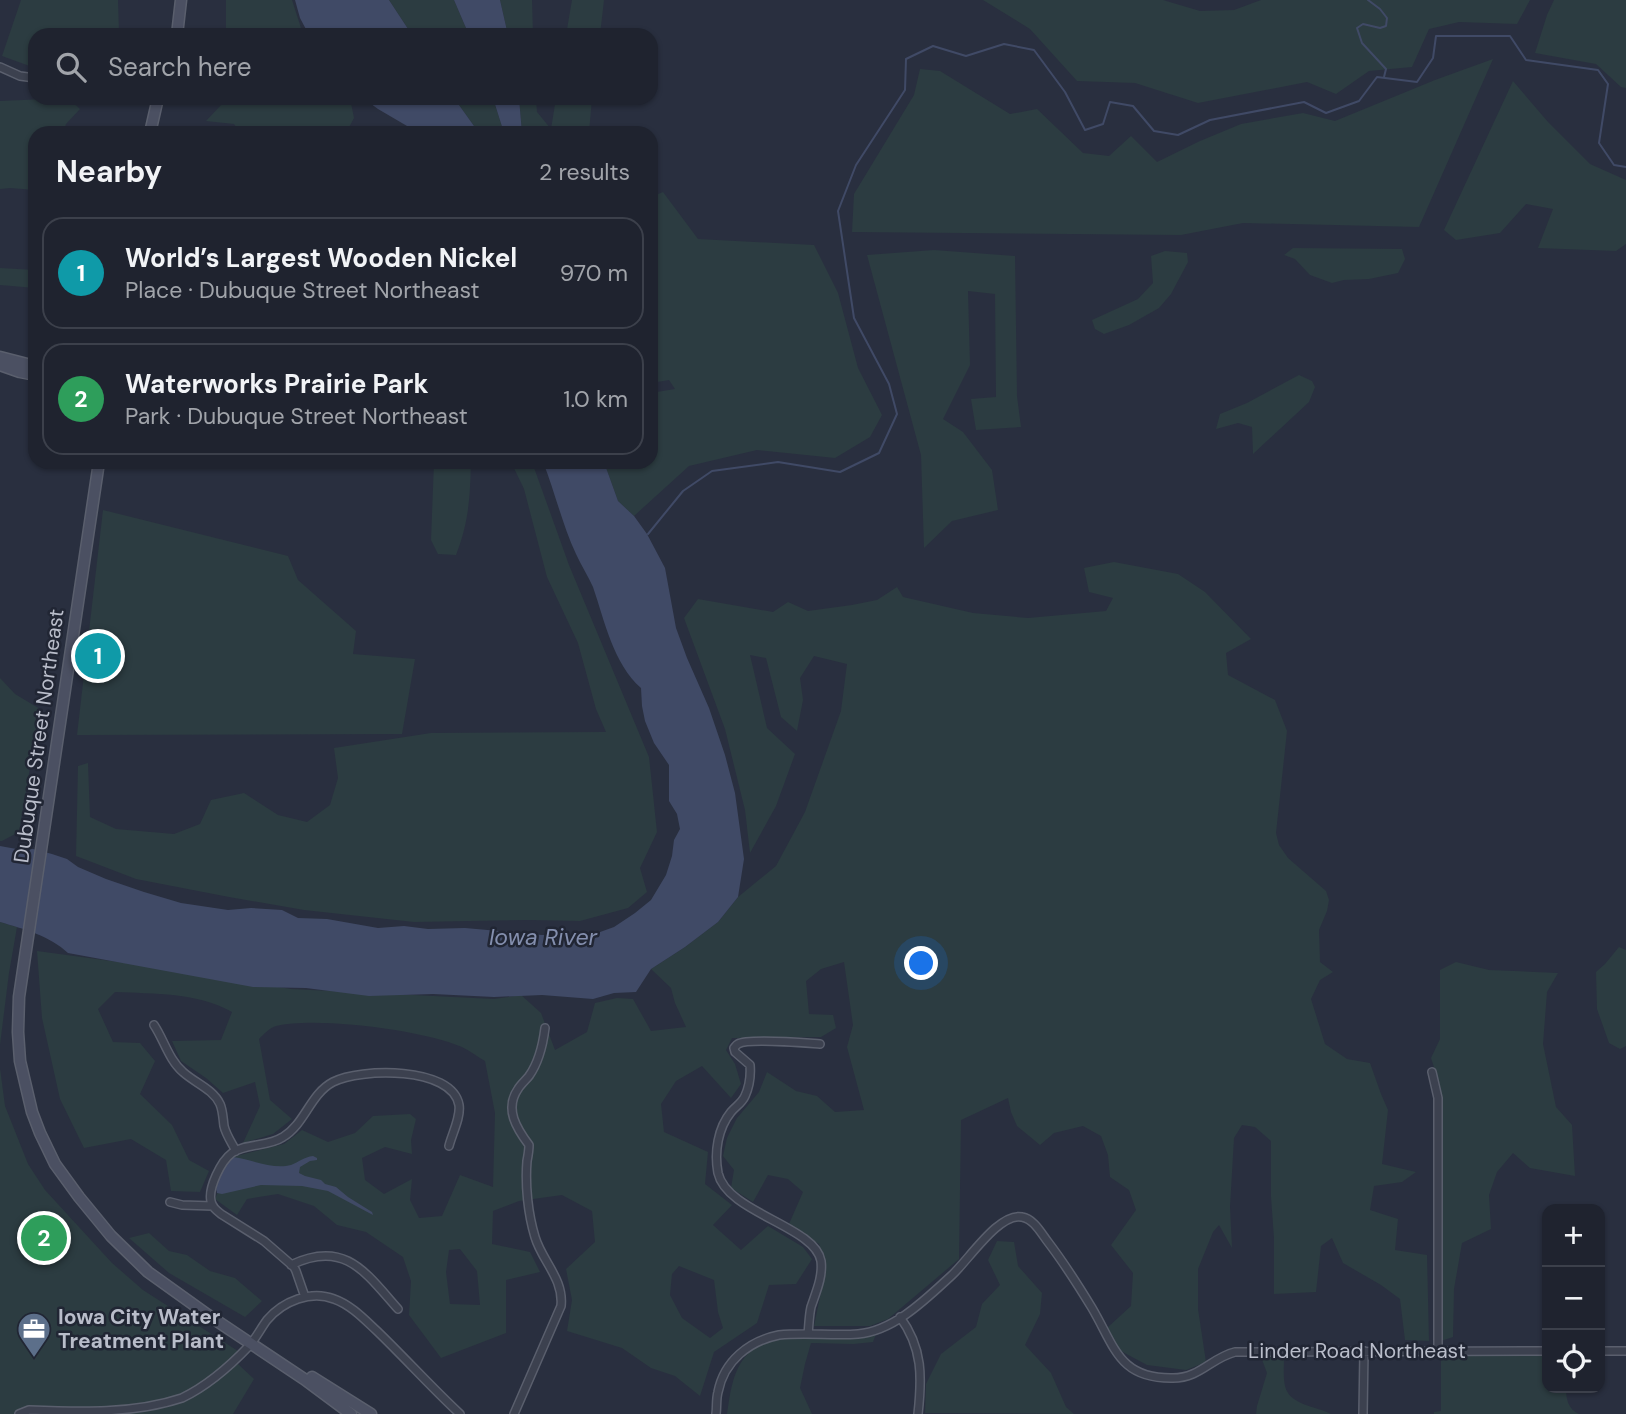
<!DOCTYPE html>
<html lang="en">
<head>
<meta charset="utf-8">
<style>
	:root { --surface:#1f232f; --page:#2c2f3b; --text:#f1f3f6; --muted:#a1a4aa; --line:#3c404b; --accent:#99adef }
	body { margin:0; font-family:"DM Sans",sans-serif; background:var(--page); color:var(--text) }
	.controls { position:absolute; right:21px; bottom:21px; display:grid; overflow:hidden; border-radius:14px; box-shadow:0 2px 5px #0004 }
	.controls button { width:63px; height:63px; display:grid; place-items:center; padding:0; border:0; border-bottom:2px solid var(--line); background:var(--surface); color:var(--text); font:35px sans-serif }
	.you { position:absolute; left:922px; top:964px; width:24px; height:24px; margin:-18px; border:5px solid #fff; border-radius:50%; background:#1a73e8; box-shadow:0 0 0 10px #1a73e833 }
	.badge { display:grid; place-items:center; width:46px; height:46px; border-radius:50%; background:var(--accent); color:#fff; font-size:23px; font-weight:700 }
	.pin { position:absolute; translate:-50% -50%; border:4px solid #fff; box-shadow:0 2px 7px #0006 }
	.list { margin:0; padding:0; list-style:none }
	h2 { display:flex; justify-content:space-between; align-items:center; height:91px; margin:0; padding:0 28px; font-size:30px }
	h2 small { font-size:23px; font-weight:400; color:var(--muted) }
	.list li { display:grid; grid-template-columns:46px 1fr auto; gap:21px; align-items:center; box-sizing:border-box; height:112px; margin:0 14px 14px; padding:0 14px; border:2px solid var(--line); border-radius:21px }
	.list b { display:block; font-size:26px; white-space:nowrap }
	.list p { margin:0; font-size:23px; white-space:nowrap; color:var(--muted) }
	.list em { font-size:23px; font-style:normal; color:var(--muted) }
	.icon { flex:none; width:38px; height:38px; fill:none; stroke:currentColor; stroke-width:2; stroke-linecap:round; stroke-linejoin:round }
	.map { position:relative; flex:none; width:1626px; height:1414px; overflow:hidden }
	.search { position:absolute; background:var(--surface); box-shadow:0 2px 5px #0004; left:28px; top:28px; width:630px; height:77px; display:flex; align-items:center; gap:18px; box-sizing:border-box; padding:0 24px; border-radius:21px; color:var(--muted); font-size:26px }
	.panel { position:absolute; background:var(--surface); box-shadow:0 2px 5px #0004; left:28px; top:126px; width:630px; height:343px; border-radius:21px }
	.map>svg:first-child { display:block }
	.green { fill:#2c3c41; fill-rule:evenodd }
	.water { fill:#404a66 }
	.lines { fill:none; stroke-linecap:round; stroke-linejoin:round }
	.stream { stroke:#404a66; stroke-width:2 }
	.minor-casing { stroke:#5a5f6d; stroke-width:10 }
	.secondary-casing { stroke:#5a5f6d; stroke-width:13 }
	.minor { stroke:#3c414f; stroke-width:7 }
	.secondary { stroke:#4b5062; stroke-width:10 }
	.labels { text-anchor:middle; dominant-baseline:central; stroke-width:5; stroke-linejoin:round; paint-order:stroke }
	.street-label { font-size:21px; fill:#b9bdca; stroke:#212634 }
	.poi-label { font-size:21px; font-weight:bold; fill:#b9bdca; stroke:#212634; text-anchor:start }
	.water-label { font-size:23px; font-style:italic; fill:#848fae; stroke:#212634 }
</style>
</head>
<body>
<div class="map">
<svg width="1626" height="1414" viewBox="0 0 1626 1414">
	<rect width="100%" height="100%" fill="#292f3f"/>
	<path class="green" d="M21 0H118L119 32 163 33V35H35V68L2 56Z
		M226 0H292L301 28 305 35H226Z
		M389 0H454L469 35H412Z
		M500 0H532L533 35H508Z
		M572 0H604L600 35H566Z
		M983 0H1163L1200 11 1234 10 1261 0H1530L1517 24 1459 22 1429 29 1412 67 1369 71 1336 94 1307 82 1198 103 1135 83 1077 81 1030 29Z
		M1554 0H1626V88L1621 87 1596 64 1535 53 1547 15Z
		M1493 59 1419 227 1243 223 1181 235 852 232 854 194 914 95 920 69 940 71 1010 114 1037 109 1083 153 1109 156 1131 136 1157 162 1200 141 1241 124 1303 113 1335 121 1435 80Z
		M1513 81 1548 122 1590 164 1626 180V244L1616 251 1538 248 1553 209 1526 204 1500 233 1456 240 1444 230Z
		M68 98 80 109 66 124 63 133H35V190L10 188 0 189V101Z
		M225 98H350L354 118 346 133H240L234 124 206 121 223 103Z
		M454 98H493L504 133H479Z
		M519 98H536L537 112 551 129 556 98H592L589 133H522Z
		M663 192 698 239 814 245 838 293 858 368 882 415 870 437 835 458 757 450 689 466 634 516 618 501 604 462H651V393L675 389 669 380 651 383V197Z
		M1293 248 1402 249 1405 259 1398 273 1369 279 1344 280 1332 283 1310 275 1295 259 1284 255Z
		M934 250 1015 256 1017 396 1021 427 976 430 971 399 996 397 995 294 968 291 970 365 943 419 963 432 992 470 998 510 952 521 924 548 921 455 867 255Z
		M1165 251 1187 253 1188 262 1171 294 1159 308 1129 325 1104 334 1095 329 1092 320 1138 299 1153 283 1151 256Z
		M0 268 35 270V288L0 285Z
		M1299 375 1312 381 1315 387 1309 402 1253 454 1252 427 1238 423 1216 429 1220 414 1247 403Z
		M434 462H471C470 497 469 522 456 555L438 554 431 540Z
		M511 462H532L569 565 649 757 657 832 640 868 647 892 628 908 580 921 529 920 414 922 304 910 229 897 136 879 76 856 78 766 88 763 90 817 116 829 174 834 200 824 211 800 244 793 278 815 307 822 330 805 338 778 334 748 431 733 606 732 596 709 578 643 547 577 524 489Z
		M103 510 288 556 298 580 356 631 353 654 415 659 402 734 77 735Z
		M1114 562 1178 574 1205 592 1251 639 1226 653 1228 675 1275 700 1287 731 1276 833 1279 845 1288 858 1326 891 1329 900 1327 911 1319 930 1320 962 1333 972 1320 980 1311 999 1325 1044 1347 1059 1370 1063 1381 1094 1388 1110 1382 1164 1416 1172 1402 1182 1374 1186 1370 1210 1398 1219 1395 1250 1427 1255 1429 1341 1405 1340 1400 1299 1381 1285 1343 1263 1332 1238 1321 1246 1316 1292 1274 1294V1238L1271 1197V1141L1255 1127 1242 1125 1234 1138 1230 1207 1232 1248 1219 1225 1213 1232 1198 1269V1309L1206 1362 1186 1370 1147 1365 1119 1350 1107 1328 1131 1306 1133 1273 1111 1245 1136 1210 1129 1190 1110 1177 1108 1155 1101 1136 1083 1126 1054 1133 1040 1145 1017 1126 1011 1112 1008 1098 961 1120 959 1259 888 1319 870 1326H814L826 1268 819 1244 789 1224 803 1192 788 1179 768 1175 753 1202 731 1188 734 1170 723 1156 727 1138 737 1118 759 1092 767 1072 796 1091 817 1096 835 1112 864 1110 847 1047 853 1025 844 962 821 969 806 981 809 1014 833 1015 836 1028 821 1037 732 1038 726 1050 735 1064 741 1084 731 1098 702 1066 676 1081 661 1104 664 1132 708 1152 705 1184 732 1205 713 1225 741 1250 768 1226 803 1247 812 1259 796 1284 769 1285 757 1323 714 1352 700 1396 675 1376 651 1368 622 1348 567 1331 572 1300 566 1269 595 1242 592 1211 562 1195 519 1201 493 1211 492 1244 530 1252 540 1272 506 1280V1333L441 1358 409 1315 411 1281 403 1257 366 1232 337 1225 314 1206 278 1194 247 1199 237 1215 215 1199 232 1157 284 1144 302 1130 328 1142 355 1133 373 1116 410 1114 416 1119 411 1140 412 1154 385 1147 362 1158 365 1180 384 1194 412 1179 410 1200 419 1218 442 1216 460 1175 493 1187 495 1113 485 1061C478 1057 470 1051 462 1047 424 1030 316 1016 276 1026 269 1028 264 1034 259 1039L270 1100 292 1119 273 1134 243 1143 260 1106 255 1082 223 1093 206 1078 181 1061 172 1041 221 1040 232 1012C197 992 154 994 115 992L98 1009 113 1042 140 1043 155 1061 140 1094 172 1125 189 1160 209 1171 200 1192 171 1191 166 1160 131 1139 84 1148 60 1099 42 1018 37 951 148 966 291 989 494 999 521 995 541 1013 555 1050 587 1032 595 1003 617 998 633 999 651 1031 686 1027 675 1003 671 988 651 969 685 947 718 922 738 897 776 866 805 812 841 711 847 664 814 656 800 678 803 700 797 731 781 717 766 658 750 655 767 728 795 754 776 806 750 853 745 810 725 729 684 618 698 599 773 612 788 602 808 611 852 605 877 600 897 587 903 597 973 613 1028 618 1106 611 1113 598 1089 592 1084 568ZM460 1249 477 1271 480 1305 450 1304 446 1272 449 1250ZM679 1266 714 1280 718 1312 723 1328 710 1338 682 1318 670 1295 672 1274Z
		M0 678 15 694 40 709 19 832 2 841H0Z
		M0 922 17 927 9 973 0 1045Z
		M1619 947 1626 950V1046L1620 1049 1609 1043 1597 1009 1596 972 1605 964Z
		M1456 962 1489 970 1558 973 1547 992 1543 1044 1556 1107 1572 1125 1575 1176 1530 1168 1513 1153 1497 1172 1489 1195 1491 1229 1462 1243 1454 1289 1453 1337 1441 1341 1440 1085 1431 1058 1440 1039V970Z
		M0 1068 5 1106 28 1164 45 1190 112 1263 143 1290 241 1353 236 1358 238 1364 254 1379 233 1414H0Z
		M149 1233 169 1251 187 1255 210 1271 235 1278 262 1301 245 1317 169 1273 129 1238Z
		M997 1241 1014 1242 1018 1266 1042 1293 1040 1314 1025 1345 1051 1373 1066 1407 1074 1414 925 1413 926 1384 941 1354 976 1327 982 1304 1000 1285 988 1260Z
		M876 1334 873 1342 853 1344 811 1343 805 1364 800 1388 812 1414H727C730 1395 732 1373 745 1357 765 1332 814 1338 843 1337 854 1337 865 1335 876 1334Z
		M1441 1355 1547 1356V1388H1566C1566 1399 1568 1409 1579 1414H1434V1412L1441 1411Z
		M1261 1357H1284C1284 1366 1283 1377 1285 1386 1289 1405 1316 1406 1331 1414H1256L1257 1406 1267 1373Z"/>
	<path class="water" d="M295 0H389L412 35H309L300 18Z
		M454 0H500L508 35H469Z
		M363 98H454L479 133H419L378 109Z
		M493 98H519L522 133H504Z
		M543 462H604L618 501 634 516 647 534 665 568 676 628 687 658 709 708 725 755 735 793 744 859 738 897 718 922 685 947 651 969 636 992 614 993 593 999 542 995 494 997 433 994 369 996 306 988 253 987 68 953C50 936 24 929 0 922V846L22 850 33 849 52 854 67 859 78 867 106 879 144 892 181 903 228 910 251 908 282 910 298 918 327 919 378 928 404 926 428 929 465 928 542 935 589 936 614 927 635 913 651 900 666 875 672 856 674 840 680 829 677 814 669 801V765L654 743 645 721 642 706 641 688C613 663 605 622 593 587 588 576 581 565 576 554 562 524 555 492 543 462Z
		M313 1156 317 1158V1160L310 1161 300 1167 299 1173 305 1176 321 1180 325 1184 336 1187 348 1197 372 1212 373 1215 328 1191 302 1186 261 1185 222 1194 217 1193C213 1180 223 1166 232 1157 251 1159 273 1170 291 1165 299 1162 304 1157 313 1156Z"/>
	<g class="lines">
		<path class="stream" d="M1368 0 1380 9 1387 18 1386 26 1380 28 1363 24 1357 28 1362 43 1386 69 1384 77
			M648 534 683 491 712 471 778 462 840 472 879 453 897 414 889 384 854 318 838 211 856 165 905 90 906 59 933 46 966 56 1004 44 1034 50 1065 92 1085 130 1103 124 1110 102 1133 106 1154 131 1178 135 1210 120 1304 102 1326 113 1359 101 1377 77 1417 82 1433 58 1436 36H1510L1526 60 1598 70 1608 84 1599 143 1614 165 1626 167"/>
		<defs>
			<path id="minor" d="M0 67 20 76 35 78
				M154 1025C164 1040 169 1060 183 1072 195 1083 213 1089 220 1104 223 1111 223 1119 224 1126 226 1135 232 1143 236 1151
				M1432 1072 1438 1098V1351
				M170 1202 182 1205 213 1206
				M291 1265C345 1239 366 1273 398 1309
				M305 1297 296 1271 294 1267 264 1241 221 1214C216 1210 212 1207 211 1201 208 1188 221 1161 232 1153 246 1143 268 1147 283 1137 305 1124 310 1094 333 1082 360 1068 452 1066 459 1105 461 1117 452 1134 449 1146
				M900 1317C923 1348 922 1378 918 1414
				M808 1334C809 1325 809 1316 811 1307 816 1292 823 1277 821 1261 815 1226 727 1213 718 1173 714 1152 718 1128 731 1112 736 1106 742 1103 745 1096 750 1085 751 1077 750 1065L735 1052 734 1048C735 1047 736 1045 738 1044 748 1038 805 1043 820 1044
				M1600 1351H1626
				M19 1414 29 1410C80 1412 134 1414 182 1398 207 1386 230 1366 249 1346 256 1338 261 1328 267 1320 283 1301 311 1290 334 1299 351 1305 364 1319 377 1331 405 1358 431 1387 460 1414
				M514 1414 561 1306C564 1279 542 1261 535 1237 528 1214 525 1185 527 1161 528 1156 529 1151 529 1145 517 1129 504 1109 518 1089 521 1084 526 1080 529 1076 539 1062 543 1044 545 1028
				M716 1414C717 1407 716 1399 718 1392 724 1361 749 1341 779 1335 805 1332 832 1336 858 1334 894 1331 926 1299 951 1276 968 1261 999 1212 1022 1217 1034 1219 1041 1233 1048 1242 1064 1263 1078 1285 1092 1308 1115 1347 1119 1379 1173 1378 1200 1378 1211 1358 1235 1352L1547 1351
				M1363 1414 1364 1351"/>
			<path id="secondary" d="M177 35 181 0
				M150 133 158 98
				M0 357 35 366
				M0 365 20 372 35 375
				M99 462 19 997 18 1032 20 1061 32 1112 40 1133 55 1164 79 1197 111 1236 148 1272 208 1315 304 1379 351 1414
				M312 1377 371 1414"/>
		</defs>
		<use href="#minor" class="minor-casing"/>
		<use href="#secondary" class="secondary-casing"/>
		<use href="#minor" class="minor"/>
		<use href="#secondary" class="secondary"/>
	</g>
	<defs>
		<symbol id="office-pin" viewBox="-11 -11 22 30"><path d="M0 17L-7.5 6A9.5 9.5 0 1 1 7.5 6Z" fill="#5c6f8a" stroke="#212634"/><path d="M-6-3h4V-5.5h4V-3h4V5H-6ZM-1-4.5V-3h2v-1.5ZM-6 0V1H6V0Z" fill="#fff"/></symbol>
	</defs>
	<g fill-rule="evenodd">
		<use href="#office-pin" x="15" y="1310" width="38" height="52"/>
	</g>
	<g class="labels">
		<g class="street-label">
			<text transform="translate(39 736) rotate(-82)">Dubuque Street Northeast</text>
			<text x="1357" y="1351">Linder Road Northeast</text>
		</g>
		<g class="poi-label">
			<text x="58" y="1317">Iowa City Water<tspan x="58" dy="24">Treatment Plant</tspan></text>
		</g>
		<g class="water-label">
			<text x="543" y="937">Iowa River</text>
		</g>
	</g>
</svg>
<div class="controls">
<button>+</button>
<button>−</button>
<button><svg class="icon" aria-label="locate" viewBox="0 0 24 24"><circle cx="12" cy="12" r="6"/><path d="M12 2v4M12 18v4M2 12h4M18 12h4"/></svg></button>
</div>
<div class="you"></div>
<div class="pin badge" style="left:98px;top:656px;background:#0f9aa8">1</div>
<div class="pin badge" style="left:44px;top:1238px;background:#2e9e5b">2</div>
<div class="search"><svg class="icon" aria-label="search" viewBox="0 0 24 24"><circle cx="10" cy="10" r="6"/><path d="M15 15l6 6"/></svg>Search here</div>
<section class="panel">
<h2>Nearby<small>2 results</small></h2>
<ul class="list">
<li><span class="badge" style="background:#0f9aa8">1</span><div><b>World’s Largest Wooden Nickel</b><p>Place · Dubuque Street Northeast</p></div><em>970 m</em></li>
<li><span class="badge" style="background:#2e9e5b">2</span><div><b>Waterworks Prairie Park</b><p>Park · Dubuque Street Northeast</p></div><em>1.0 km</em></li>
</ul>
</section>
</div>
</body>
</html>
